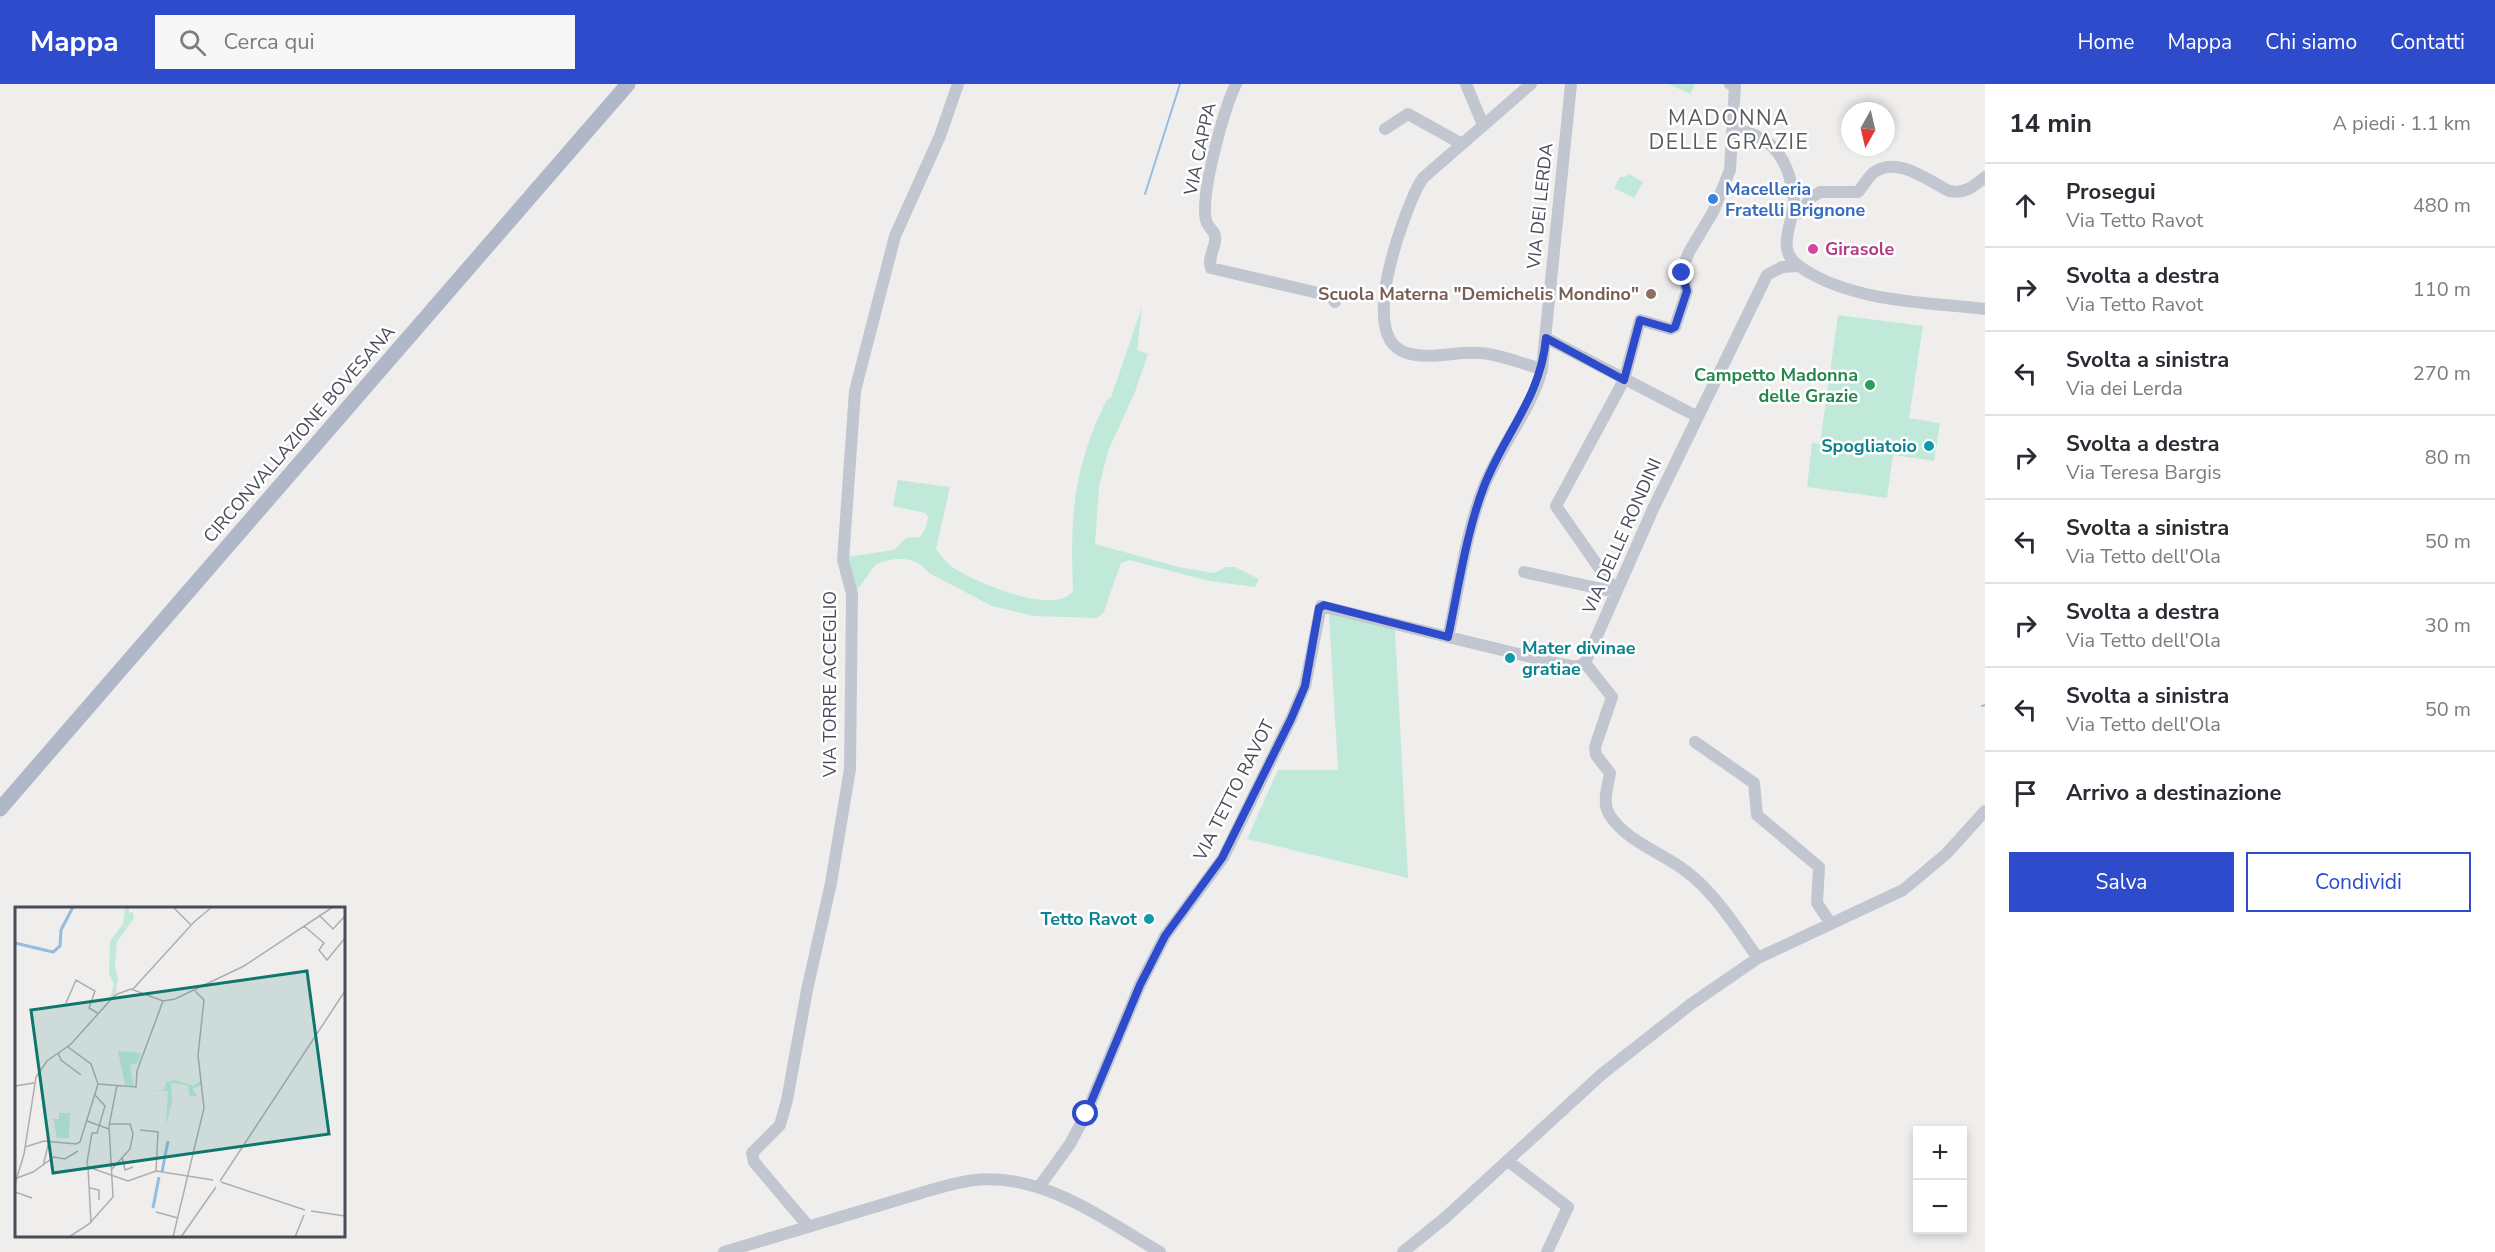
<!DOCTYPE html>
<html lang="it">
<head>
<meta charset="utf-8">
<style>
	:root { --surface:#fff; --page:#f7f7f7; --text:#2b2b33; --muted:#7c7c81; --line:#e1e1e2; --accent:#2d4bca }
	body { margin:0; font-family:"Nunito Sans",sans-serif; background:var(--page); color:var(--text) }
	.controls { position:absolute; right:18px; bottom:18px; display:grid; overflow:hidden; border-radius:0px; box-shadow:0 3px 9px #0003 }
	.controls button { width:54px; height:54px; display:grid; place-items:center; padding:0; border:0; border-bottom:2px solid var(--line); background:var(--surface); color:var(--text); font:30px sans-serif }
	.compass { position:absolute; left:1841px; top:18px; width:54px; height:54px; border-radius:50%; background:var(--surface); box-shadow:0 3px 9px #0003; rotate:188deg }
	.stop { position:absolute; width:18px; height:18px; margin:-14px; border:4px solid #2d4bca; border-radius:50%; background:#fff }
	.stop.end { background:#2d4bca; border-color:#fff; box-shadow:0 2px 6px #0008 }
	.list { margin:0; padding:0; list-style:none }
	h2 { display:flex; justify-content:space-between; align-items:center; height:78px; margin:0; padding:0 24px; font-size:26px }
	h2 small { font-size:20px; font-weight:400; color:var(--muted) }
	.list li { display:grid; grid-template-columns:39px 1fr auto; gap:18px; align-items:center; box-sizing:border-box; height:84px; padding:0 24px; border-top:2px solid var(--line) }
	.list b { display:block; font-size:22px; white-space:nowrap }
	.list p { margin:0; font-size:20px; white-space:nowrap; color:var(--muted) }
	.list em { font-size:20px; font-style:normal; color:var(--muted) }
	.actions { display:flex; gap:12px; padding:18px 24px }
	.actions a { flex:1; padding:14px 0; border:2px solid var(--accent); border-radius:0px; text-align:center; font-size:21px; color:var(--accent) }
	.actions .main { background:var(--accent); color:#fff }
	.icon { flex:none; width:33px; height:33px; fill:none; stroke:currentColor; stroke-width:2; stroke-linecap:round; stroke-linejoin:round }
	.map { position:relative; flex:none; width:1985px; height:1168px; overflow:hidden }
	header { display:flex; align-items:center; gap:36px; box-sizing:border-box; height:84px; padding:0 30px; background:var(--accent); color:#fff }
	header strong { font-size:28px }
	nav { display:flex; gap:33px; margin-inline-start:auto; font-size:21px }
	.search { width:420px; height:54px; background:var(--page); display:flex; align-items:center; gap:15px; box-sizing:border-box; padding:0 21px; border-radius:0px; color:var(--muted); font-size:22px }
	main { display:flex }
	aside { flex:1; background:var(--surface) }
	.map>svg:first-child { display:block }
	.green { fill:#c0e9da }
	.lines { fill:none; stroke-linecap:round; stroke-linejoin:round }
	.stream { stroke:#92bde1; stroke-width:2 }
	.minor { stroke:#c2c6d1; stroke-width:12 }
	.major { stroke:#b0b7c9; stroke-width:15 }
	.route { stroke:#2d4bca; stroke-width:8 }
	.shop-dot { fill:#3f7fe0; stroke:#fff; stroke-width:2 }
	.hotel-dot { fill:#d1479c; stroke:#fff; stroke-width:2 }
	.education-dot { fill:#8d6e63; stroke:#fff; stroke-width:2 }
	.leisure-dot { fill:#2e9e5b; stroke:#fff; stroke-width:2 }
	.culture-dot { fill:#0f9aa8; stroke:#fff; stroke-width:2 }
	.labels { text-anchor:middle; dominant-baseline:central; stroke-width:5; stroke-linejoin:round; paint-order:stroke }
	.street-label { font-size:18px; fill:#484c58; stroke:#fff }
	.shop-label { font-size:18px; font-weight:bold; fill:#366cbe; stroke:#fff; text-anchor:start }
	.hotel-label { font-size:18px; font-weight:bold; fill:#b23c85; stroke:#fff; text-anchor:start }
	.education-label { font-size:18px; font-weight:bold; fill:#785e54; stroke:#fff; text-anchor:end }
	.leisure-label { font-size:18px; font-weight:bold; fill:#27864d; stroke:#fff; text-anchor:end }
	.culture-label { font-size:18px; font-weight:bold; fill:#0d838f; stroke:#fff; text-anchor:end }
	.quarter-label { font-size:21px; letter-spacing:1.5px; fill:#5b5c61; stroke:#fff }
	.inset-river { fill:none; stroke:#92bde1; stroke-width:3 }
	.inset-road { fill:none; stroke:#adadb1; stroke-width:1.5 }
	.view { fill:#0f766e; fill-opacity:0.15; stroke:#0f766e; stroke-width:3 }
	.inset-edge { fill:none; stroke:#484c58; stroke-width:3 }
</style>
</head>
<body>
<header>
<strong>Mappa</strong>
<div class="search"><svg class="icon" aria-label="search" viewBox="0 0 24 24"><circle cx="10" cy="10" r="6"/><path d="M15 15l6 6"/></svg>Cerca qui</div>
<nav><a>Home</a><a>Mappa</a><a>Chi siamo</a><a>Contatti</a></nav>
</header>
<main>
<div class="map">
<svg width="1985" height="1168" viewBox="0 0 1985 1168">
	<rect width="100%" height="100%" fill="#f0eeed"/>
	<path class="green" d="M1669 0H1695L1690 10Z
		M1629 90 1643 98 1634 114 1614 104 1620 93H1625Z
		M1142 223 1137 266 1148 270 1135 308 1108 367 1099 403 1095 460 1183 484 1214 489 1226 483H1235L1259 495 1255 503 1209 497 1129 476 1121 479 1103 530 1096 534 1034 532 992 522 929 489C915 471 896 473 876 480L854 510 847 473 887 467 895 465 906 454 920 453 926 444 928 433 925 429 893 422 898 396 950 403 936 465C941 471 946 478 952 483 973 497 1054 533 1073 507 1070 431 1073 386 1106 317L1111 313Z
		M1838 231 1923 242 1909 334 1940 339 1934 377 1893 371 1887 414 1807 403 1812 359 1820 360Z
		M1329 530 1395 545 1408 794 1247 755 1278 686H1338Z"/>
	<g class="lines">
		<path class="stream" d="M1145 110 1180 0
			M1982 622 1985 621"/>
		<path class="minor" d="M1236 0C1224 25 1200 110 1206 136 1207 143 1214 146 1215 152 1217 163 1207 172 1211 184L1331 212 1335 218
			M1466 0 1483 41
			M1531 0 1423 94 1418 102C1403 133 1356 254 1407 269 1429 276 1457 267 1480 269 1500 270 1522 280 1542 285
			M1734 44C1763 52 1779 61 1789 91 1791 100 1794 109 1794 118 1793 140 1775 166 1799 182 1849 218 1926 218 1985 225
			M1385 45 1408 30 1462 60
			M1792 129H1799L1812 113 1820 108H1858C1863 102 1867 95 1873 89 1897 71 1927 96 1949 107 1965 110 1973 103 1985 93
			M1546 254 1698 333
			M1524 488 1616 508
			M1616 508 1556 422 1624 296 1640 236 1671 245 1675 243 1687 207 1682 186 1689 168 1713 128 1730 86 1735 2 1730 0
			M1448 553C1459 505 1465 451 1483 405 1498 365 1532 325 1542 285L1571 0
			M1695 658 1754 699 1757 731 1819 783 1817 819 1831 840
			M1758 874C1737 845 1716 810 1687 788 1663 769 1625 757 1609 730 1602 718 1608 702 1610 689L1596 671 1595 663 1612 613 1585 579 1653 425 1767 191 1782 183 1798 182
			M1508 1077 1568 1123 1547 1168
			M1039 1103 1070 1060 1086 1030 1140 901 1165 852 1223 774 1291 635 1305 602 1321 522 1555 579 1576 583 1585 579
			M809 1143 754 1078 752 1069 780 1041 787 1016 807 906 831 799 850 685 852 510 843 476 855 307 895 152 940 52 958 0
			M724 1168 921 1109C939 1104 956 1098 975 1096 1044 1089 1103 1135 1160 1168
			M1403 1168 1446 1133 1602 990 1691 920 1758 874 1903 806 1946 770 1985 727"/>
		<path class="major" d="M0 725 628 0"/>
	</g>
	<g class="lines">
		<path class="route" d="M1086 1030 1140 901 1165 852 1222 774 1291 635 1305 602 1319 524 1324 521 1448 553C1458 506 1466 450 1483 405 1503 351 1541 314 1546 254L1624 296 1640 236 1671 245 1675 243 1687 207 1682 189"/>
	</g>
	<circle class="shop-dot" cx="1713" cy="115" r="6"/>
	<circle class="hotel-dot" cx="1813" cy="165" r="6"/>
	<circle class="education-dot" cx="1651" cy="210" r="6"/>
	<circle class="leisure-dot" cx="1870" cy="301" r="6"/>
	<g class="culture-dot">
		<circle cx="1929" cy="362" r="6"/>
		<circle cx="1510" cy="574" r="6"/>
		<circle cx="1149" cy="835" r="6"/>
	</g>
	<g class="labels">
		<g class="street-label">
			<text transform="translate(1200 65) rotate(-78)">VIA CAPPA</text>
			<text transform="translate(1540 122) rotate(-84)">VIA DEI LERDA</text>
			<text transform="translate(299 350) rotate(-49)">CIRCONVALLAZIONE BOVESANA</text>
			<text transform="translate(1622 452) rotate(-66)">VIA DELLE RONDINI</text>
			<text transform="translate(830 600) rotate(-90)">VIA TORRE ACCEGLIO</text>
			<text transform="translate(1234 706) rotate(-63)">VIA TETTO RAVOT</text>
		</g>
		<g class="shop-label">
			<text x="1725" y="105">Macelleria<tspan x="1725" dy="21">Fratelli Brignone</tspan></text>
		</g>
		<g class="hotel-label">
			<text x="1825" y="165">Girasole</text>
		</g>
		<g class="education-label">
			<text x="1639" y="210">Scuola Materna "Demichelis Mondino"</text>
		</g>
		<g class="leisure-label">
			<text x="1858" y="291">Campetto Madonna<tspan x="1858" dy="21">delle Grazie</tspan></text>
		</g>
		<g class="culture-label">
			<text x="1917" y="362">Spogliatoio</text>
			<text x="1522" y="564" text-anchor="start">Mater divinae<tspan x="1522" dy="21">gratiae</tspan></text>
			<text x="1137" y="835">Tetto Ravot</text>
		</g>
		<g class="quarter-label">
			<text x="1729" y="34">MADONNA<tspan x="1729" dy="24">DELLE GRAZIE</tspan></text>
		</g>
	</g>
	<g transform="translate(15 823)">
		<rect width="330" height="330" fill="#f0eeed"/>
		<path d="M110 0H114V7L117 4 119 11 102 35 100 60 103 71 101 85 94 94 99 78 94 67 95 34 108 17ZM103 144 126 146 123 156 115 158 119 179 110 178ZM160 173 179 179 186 173 187 178 177 182 182 189H175L173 178 156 176 157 196 151 218 153 184 130 183H149L151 175ZM44 206H55L54 231H42L38 212H44Z" fill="#c0e9da"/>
		<path class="inset-river" d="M0 36 38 45 45 39 46 23 58 0M147 265 153 234M138 301 144 270"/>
		<path class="inset-road" d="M158 0 176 18M304 8 318 22 330 9M289 19 309 36 304 43 312 53 330 31M118 82 179 15 197 0M51 96 61 73 80 84 74 101 84 107M53 140 76 157 83 177 65 235 61 237M43 146 46 153 66 168M83 177 121 180 122 164 148 94M0 179 19 176M72 214 94 222M94 217H115L118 227 115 242 96 263M125 223 143 225 141 264M10 240 29 234 61 237M107 250 110 263 118 260M72 255 73 260 113 274 141 264 198 273M72 255 77 226H82L90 199 80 188M28 259 34 234M73 260 76 316M2 271 18 265 39 250 50 252 63 244M205 274 330 84M206 275 290 303M0 277 9 247 21 170 32 154 56 137 100 88 116 82 148 94 160 92 229 59 318 0M75 281 84 283V293M0 285 17 291M296 304 330 309M141 305 163 311M54 330 74 317 98 290 94 219 102 178M158 330 189 201 183 148 189 93 180 84M166 330 201 280M280 330 289 308"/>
		<path class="view" d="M292 64 314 227 38 266 16 103Z"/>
		<rect width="330" height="330" class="inset-edge"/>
	</g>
</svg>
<div class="controls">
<button>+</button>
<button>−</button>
</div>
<svg class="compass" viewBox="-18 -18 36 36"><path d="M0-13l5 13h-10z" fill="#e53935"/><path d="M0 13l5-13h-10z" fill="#7c7c81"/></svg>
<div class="stop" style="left:1086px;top:1030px"></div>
<div class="stop end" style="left:1682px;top:189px"></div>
</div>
<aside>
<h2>14 min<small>A piedi · 1.1 km</small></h2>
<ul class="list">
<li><svg class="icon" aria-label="ahead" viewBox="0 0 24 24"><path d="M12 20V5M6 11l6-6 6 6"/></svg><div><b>Prosegui</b><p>Via Tetto Ravot</p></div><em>480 m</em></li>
<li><svg class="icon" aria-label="right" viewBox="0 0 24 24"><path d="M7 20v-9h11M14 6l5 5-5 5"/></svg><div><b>Svolta a destra</b><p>Via Tetto Ravot</p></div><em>110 m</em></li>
<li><svg class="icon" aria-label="left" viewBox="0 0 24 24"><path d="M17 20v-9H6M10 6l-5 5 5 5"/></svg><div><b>Svolta a sinistra</b><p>Via dei Lerda</p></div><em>270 m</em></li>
<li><svg class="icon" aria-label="right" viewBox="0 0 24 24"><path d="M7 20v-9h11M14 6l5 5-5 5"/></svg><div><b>Svolta a destra</b><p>Via Teresa Bargis</p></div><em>80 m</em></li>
<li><svg class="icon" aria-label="left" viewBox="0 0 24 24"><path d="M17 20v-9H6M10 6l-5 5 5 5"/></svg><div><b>Svolta a sinistra</b><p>Via Tetto dell'Ola</p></div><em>50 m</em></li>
<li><svg class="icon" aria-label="right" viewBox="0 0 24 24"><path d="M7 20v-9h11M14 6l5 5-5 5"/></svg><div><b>Svolta a destra</b><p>Via Tetto dell'Ola</p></div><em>30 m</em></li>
<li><svg class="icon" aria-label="left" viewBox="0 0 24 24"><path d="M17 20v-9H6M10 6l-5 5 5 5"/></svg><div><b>Svolta a sinistra</b><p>Via Tetto dell'Ola</p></div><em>50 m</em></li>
<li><svg class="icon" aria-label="arrive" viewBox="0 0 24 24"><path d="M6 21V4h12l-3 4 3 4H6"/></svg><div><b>Arrivo a destinazione</b></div></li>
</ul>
<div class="actions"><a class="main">Salva</a><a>Condividi</a></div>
</aside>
</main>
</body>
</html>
